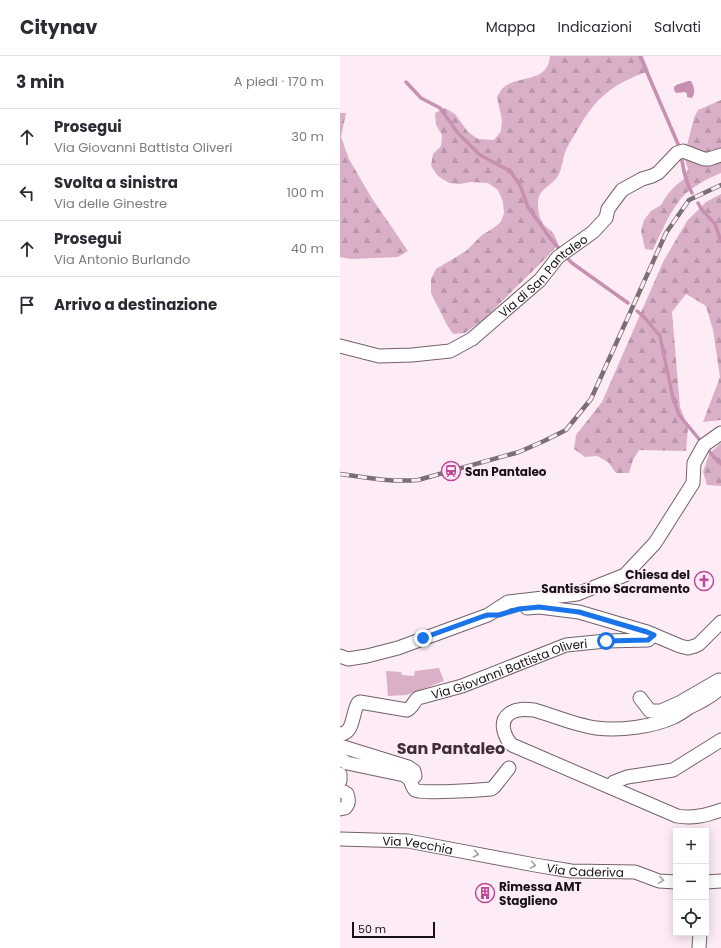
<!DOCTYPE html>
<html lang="it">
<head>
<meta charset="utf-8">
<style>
	:root { --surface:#fff; --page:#f7f7f7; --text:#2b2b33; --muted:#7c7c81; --line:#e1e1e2 }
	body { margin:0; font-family:Poppins,sans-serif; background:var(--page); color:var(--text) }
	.controls { position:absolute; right:12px; bottom:12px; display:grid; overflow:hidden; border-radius:0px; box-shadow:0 2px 10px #0003 }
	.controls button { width:36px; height:36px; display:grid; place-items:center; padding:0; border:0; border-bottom:1px solid var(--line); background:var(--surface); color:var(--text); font:20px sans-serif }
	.scale { position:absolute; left:12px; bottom:10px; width:83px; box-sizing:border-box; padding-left:4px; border:2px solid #171014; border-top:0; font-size:11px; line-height:14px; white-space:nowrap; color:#171014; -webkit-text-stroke:3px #fdecf6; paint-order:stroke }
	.stop { position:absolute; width:12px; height:12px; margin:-9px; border:3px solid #1a73e8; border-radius:50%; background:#fff }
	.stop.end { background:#1a73e8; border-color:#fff; box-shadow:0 1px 4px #0008 }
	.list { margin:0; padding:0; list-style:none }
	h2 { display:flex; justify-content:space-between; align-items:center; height:52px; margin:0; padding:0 16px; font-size:17px }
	h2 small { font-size:13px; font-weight:400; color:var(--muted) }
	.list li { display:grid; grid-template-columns:26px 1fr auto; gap:12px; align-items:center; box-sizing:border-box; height:56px; padding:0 16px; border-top:1px solid var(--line) }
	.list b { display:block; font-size:15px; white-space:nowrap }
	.list p { margin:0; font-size:13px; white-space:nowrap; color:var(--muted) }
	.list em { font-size:13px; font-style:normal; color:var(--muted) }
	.icon { flex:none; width:22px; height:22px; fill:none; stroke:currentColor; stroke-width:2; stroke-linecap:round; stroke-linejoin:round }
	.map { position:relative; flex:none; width:381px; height:892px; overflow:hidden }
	header { display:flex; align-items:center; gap:24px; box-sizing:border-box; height:56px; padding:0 20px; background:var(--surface); border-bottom:1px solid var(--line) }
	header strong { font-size:19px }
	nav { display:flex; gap:22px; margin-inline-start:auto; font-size:14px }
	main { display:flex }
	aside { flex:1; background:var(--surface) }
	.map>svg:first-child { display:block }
	.green { fill:#dab0c8 }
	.forest { fill:url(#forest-firs) }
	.water { fill:#c790b1 }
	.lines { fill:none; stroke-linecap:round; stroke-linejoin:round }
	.stream { stroke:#c790b1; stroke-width:3.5 }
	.minor-casing { stroke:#73606b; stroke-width:15 }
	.minor { stroke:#fff; stroke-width:13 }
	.rail-casing { stroke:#7a6f75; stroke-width:4.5 }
	.rail { stroke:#fdecf6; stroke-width:3; stroke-dasharray:9; stroke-linecap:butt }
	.oneway { stroke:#a29fa1 }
	.route { stroke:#1a73e8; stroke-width:5 }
	.labels { text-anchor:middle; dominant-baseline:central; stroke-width:3.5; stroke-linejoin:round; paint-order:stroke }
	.street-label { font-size:12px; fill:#171014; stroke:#fdecf6 }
	.poi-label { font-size:12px; font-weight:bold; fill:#171014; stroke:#fdecf6; text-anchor:start }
	.district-label { font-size:16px; font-weight:bold; fill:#3e2e37; stroke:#fdecf6 }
</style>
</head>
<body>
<header>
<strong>Citynav</strong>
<nav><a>Mappa</a><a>Indicazioni</a><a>Salvati</a></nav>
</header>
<main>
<aside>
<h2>3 min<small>A piedi · 170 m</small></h2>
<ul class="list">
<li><svg class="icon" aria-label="ahead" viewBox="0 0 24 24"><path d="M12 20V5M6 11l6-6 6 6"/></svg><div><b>Prosegui</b><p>Via Giovanni Battista Oliveri</p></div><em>30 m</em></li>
<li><svg class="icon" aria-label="left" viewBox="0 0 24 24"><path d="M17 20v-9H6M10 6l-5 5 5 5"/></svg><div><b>Svolta a sinistra</b><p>Via delle Ginestre</p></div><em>100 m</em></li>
<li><svg class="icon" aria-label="ahead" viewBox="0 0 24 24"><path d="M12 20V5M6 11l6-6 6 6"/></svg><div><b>Prosegui</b><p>Via Antonio Burlando</p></div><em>40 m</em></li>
<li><svg class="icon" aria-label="arrive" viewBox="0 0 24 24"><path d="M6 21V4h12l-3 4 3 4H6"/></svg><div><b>Arrivo a destinazione</b></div></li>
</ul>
</aside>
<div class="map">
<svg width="381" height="892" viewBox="0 0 381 892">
	<defs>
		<pattern id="forest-firs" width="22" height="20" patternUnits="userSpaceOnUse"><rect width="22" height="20" fill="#dab0c8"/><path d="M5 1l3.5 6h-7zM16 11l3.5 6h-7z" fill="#ba96ab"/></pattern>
	</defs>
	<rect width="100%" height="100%" fill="#fdecf6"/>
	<path class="green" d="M99 612 104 625 67 639 48 640 46 615 61 616 62 619 74 620 75 615Z"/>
	<path class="forest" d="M210 0H303L309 15C273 28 257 40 238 73 234 80 229 87 226 94 223 101 222 112 219 118 213 131 197 131 198 149 198 157 200 165 206 171 208 173 211 174 213 177 215 180 217 184 218 188L209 199 144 263 125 277 113 278 107 269 91 237V223L96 213 126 195 142 179 152 173 161 166 164 157 163 146 158 134 148 127 131 126 120 128 109 127 98 120 91 110 93 98 101 90 102 79 96 69 95 57 105 52 115 58 128 76 138 83 154 84 161 75 162 64 157 41C159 38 161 33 164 31 179 19 208 27 210 0Z
		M381 44V117C368 122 348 133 340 144 328 159 321 177 313 194L305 193 301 175 304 164 311 155 321 149 327 139 335 130 344 123 348 113 344 101 354 62 358 54Z
		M0 57H6L1 81 9 103 31 141 68 195 58 201 11 203 0 201Z
		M381 138V364L363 366 380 321 373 274 366 250 346 238 332 256 340 351 348 372 346 395 299 394 293 404 289 417H276L268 406 257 400 245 401 234 393 236 379 262 346 323 206 347 165 366 146Z
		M381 387V430L367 429 363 416 369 398Z"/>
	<path class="water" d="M348 25H351C354 31 356 36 352 42L347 41V38L345 36 336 37 334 34V31L336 29Z"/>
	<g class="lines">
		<path class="stream" d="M300 0 338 88 339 93
			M66 26 81 42 100 52 118 77 140 99 170 115 180 129 188 151 210 182 221 195
			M341 99C343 111 345 125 352 137
			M358 147 362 154 375 168 381 185
			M225 200 232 207 288 247
			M297 255 305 262 320 280 333 342 339 359 374 401 381 408"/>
		<defs>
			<g id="minor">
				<path id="s1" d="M0 290 39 300 72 299 110 295 132 283 200 224 218 201 253 176 266 162 268 153 282 134 302 123 312 120 318 117 337 97 343 95 364 103H369L381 99"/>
				<path d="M187 552 199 551 239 556 307 576 340 590 348 592 355 590 359 588 381 566"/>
				<path d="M0 600 8 603 27 600 58 592 148 559 168 546 237 538 285 519 315 487 353 427 354 407 364 389 381 377"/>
				<path d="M381 631C373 640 361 646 350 651 345 654 340 658 334 661 312 671 280 675 256 672 235 669 215 660 194 654 186 653 176 652 169 658 158 666 165 682 172 689L337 760C353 763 367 759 381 754"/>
				<path d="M300 642 310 655H321L341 646 379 624"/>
				<path id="s2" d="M0 678C14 678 12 657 18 647L20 646 67 654C72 652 74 645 78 642L122 630 226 589 266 585 308 584 314 579"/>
				<path d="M0 690 68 711 74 715 75 720 74 721 70 723 64 719 7 707 0 703"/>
				<path d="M0 718V725"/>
				<path d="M70 723C71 727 72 731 75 734 82 738 139 734 151 733L154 731 169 712"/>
				<path d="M270 731 274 726 287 721 333 714 381 684"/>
				<path d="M0 735 4 736 7 738C9 743 9 748 5 752L0 753"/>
				<path id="s3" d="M0 783 68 785 195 809 231 815 295 816 319 825 336 826"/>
				<path d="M366 826 381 825"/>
				<path d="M359 892 360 877"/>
			</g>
		</defs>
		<use href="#minor" class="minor-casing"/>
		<use href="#minor" class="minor"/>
		<defs>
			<path id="rail" d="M0 418C28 422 50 426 78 424L179 396 204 385 226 374 251 343 326 177 349 144 381 129"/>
		</defs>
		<use href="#rail" class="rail-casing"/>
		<use href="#rail" class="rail"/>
	</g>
	<defs><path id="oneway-chevron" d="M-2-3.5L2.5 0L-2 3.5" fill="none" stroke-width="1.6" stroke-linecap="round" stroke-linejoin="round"/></defs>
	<g class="oneway">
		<use href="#oneway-chevron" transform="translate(136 798) rotate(11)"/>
		<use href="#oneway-chevron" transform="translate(193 809) rotate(10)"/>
		<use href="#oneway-chevron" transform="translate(321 824) rotate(9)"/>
	</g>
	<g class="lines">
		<path class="route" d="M83 582 144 560 148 559H159L179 553 199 551 239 556 307 576 314 579 308 584 266 585"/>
	</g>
	<defs>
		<symbol id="station-ring" viewBox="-11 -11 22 22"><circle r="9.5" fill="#fdecf6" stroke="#c14799" stroke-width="1.5"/><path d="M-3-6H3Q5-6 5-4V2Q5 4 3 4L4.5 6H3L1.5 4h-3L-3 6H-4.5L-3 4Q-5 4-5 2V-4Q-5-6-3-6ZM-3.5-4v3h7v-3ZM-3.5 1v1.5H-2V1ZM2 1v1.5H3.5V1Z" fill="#c14799"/></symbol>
		<symbol id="church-ring" viewBox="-11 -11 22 22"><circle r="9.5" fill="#fdecf6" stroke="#c14799" stroke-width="1.5"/><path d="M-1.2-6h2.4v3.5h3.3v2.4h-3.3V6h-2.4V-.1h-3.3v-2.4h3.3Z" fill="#c14799"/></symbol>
		<symbol id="building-ring" viewBox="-11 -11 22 22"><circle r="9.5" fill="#fdecf6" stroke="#c14799" stroke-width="1.5"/><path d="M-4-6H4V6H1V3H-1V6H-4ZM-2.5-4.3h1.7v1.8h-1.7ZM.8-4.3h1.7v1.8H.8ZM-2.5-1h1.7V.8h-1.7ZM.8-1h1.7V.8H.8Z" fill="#c14799"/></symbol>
	</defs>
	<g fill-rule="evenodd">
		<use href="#station-ring" x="100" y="404" width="22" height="22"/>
		<use href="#church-ring" x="353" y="514" width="22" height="22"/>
		<use href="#building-ring" x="134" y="826" width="22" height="22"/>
	</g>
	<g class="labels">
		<g class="street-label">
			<text stroke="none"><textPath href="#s1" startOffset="232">Via di San Pantaleo</textPath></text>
			<text stroke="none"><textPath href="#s2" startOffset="201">Via Giovanni Battista Oliveri</textPath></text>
			<text stroke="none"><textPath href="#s3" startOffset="78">Via Vecchia</textPath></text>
			<text stroke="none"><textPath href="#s3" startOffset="248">Via Caderiva</textPath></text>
		</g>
		<g class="poi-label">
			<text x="125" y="415">San Pantaleo</text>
			<text x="350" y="518" text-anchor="end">Chiesa del<tspan x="350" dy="14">Santissimo Sacramento</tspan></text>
			<text x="159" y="830">Rimessa AMT<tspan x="159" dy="14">Staglieno</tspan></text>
		</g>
		<g class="district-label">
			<text x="111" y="692">San Pantaleo</text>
		</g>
	</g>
</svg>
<div class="controls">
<button>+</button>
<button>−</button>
<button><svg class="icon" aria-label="locate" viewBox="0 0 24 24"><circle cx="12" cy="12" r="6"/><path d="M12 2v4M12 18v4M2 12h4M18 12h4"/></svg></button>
</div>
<div class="scale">50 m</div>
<div class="stop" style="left:266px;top:585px"></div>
<div class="stop end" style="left:83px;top:582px"></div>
</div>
</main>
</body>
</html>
